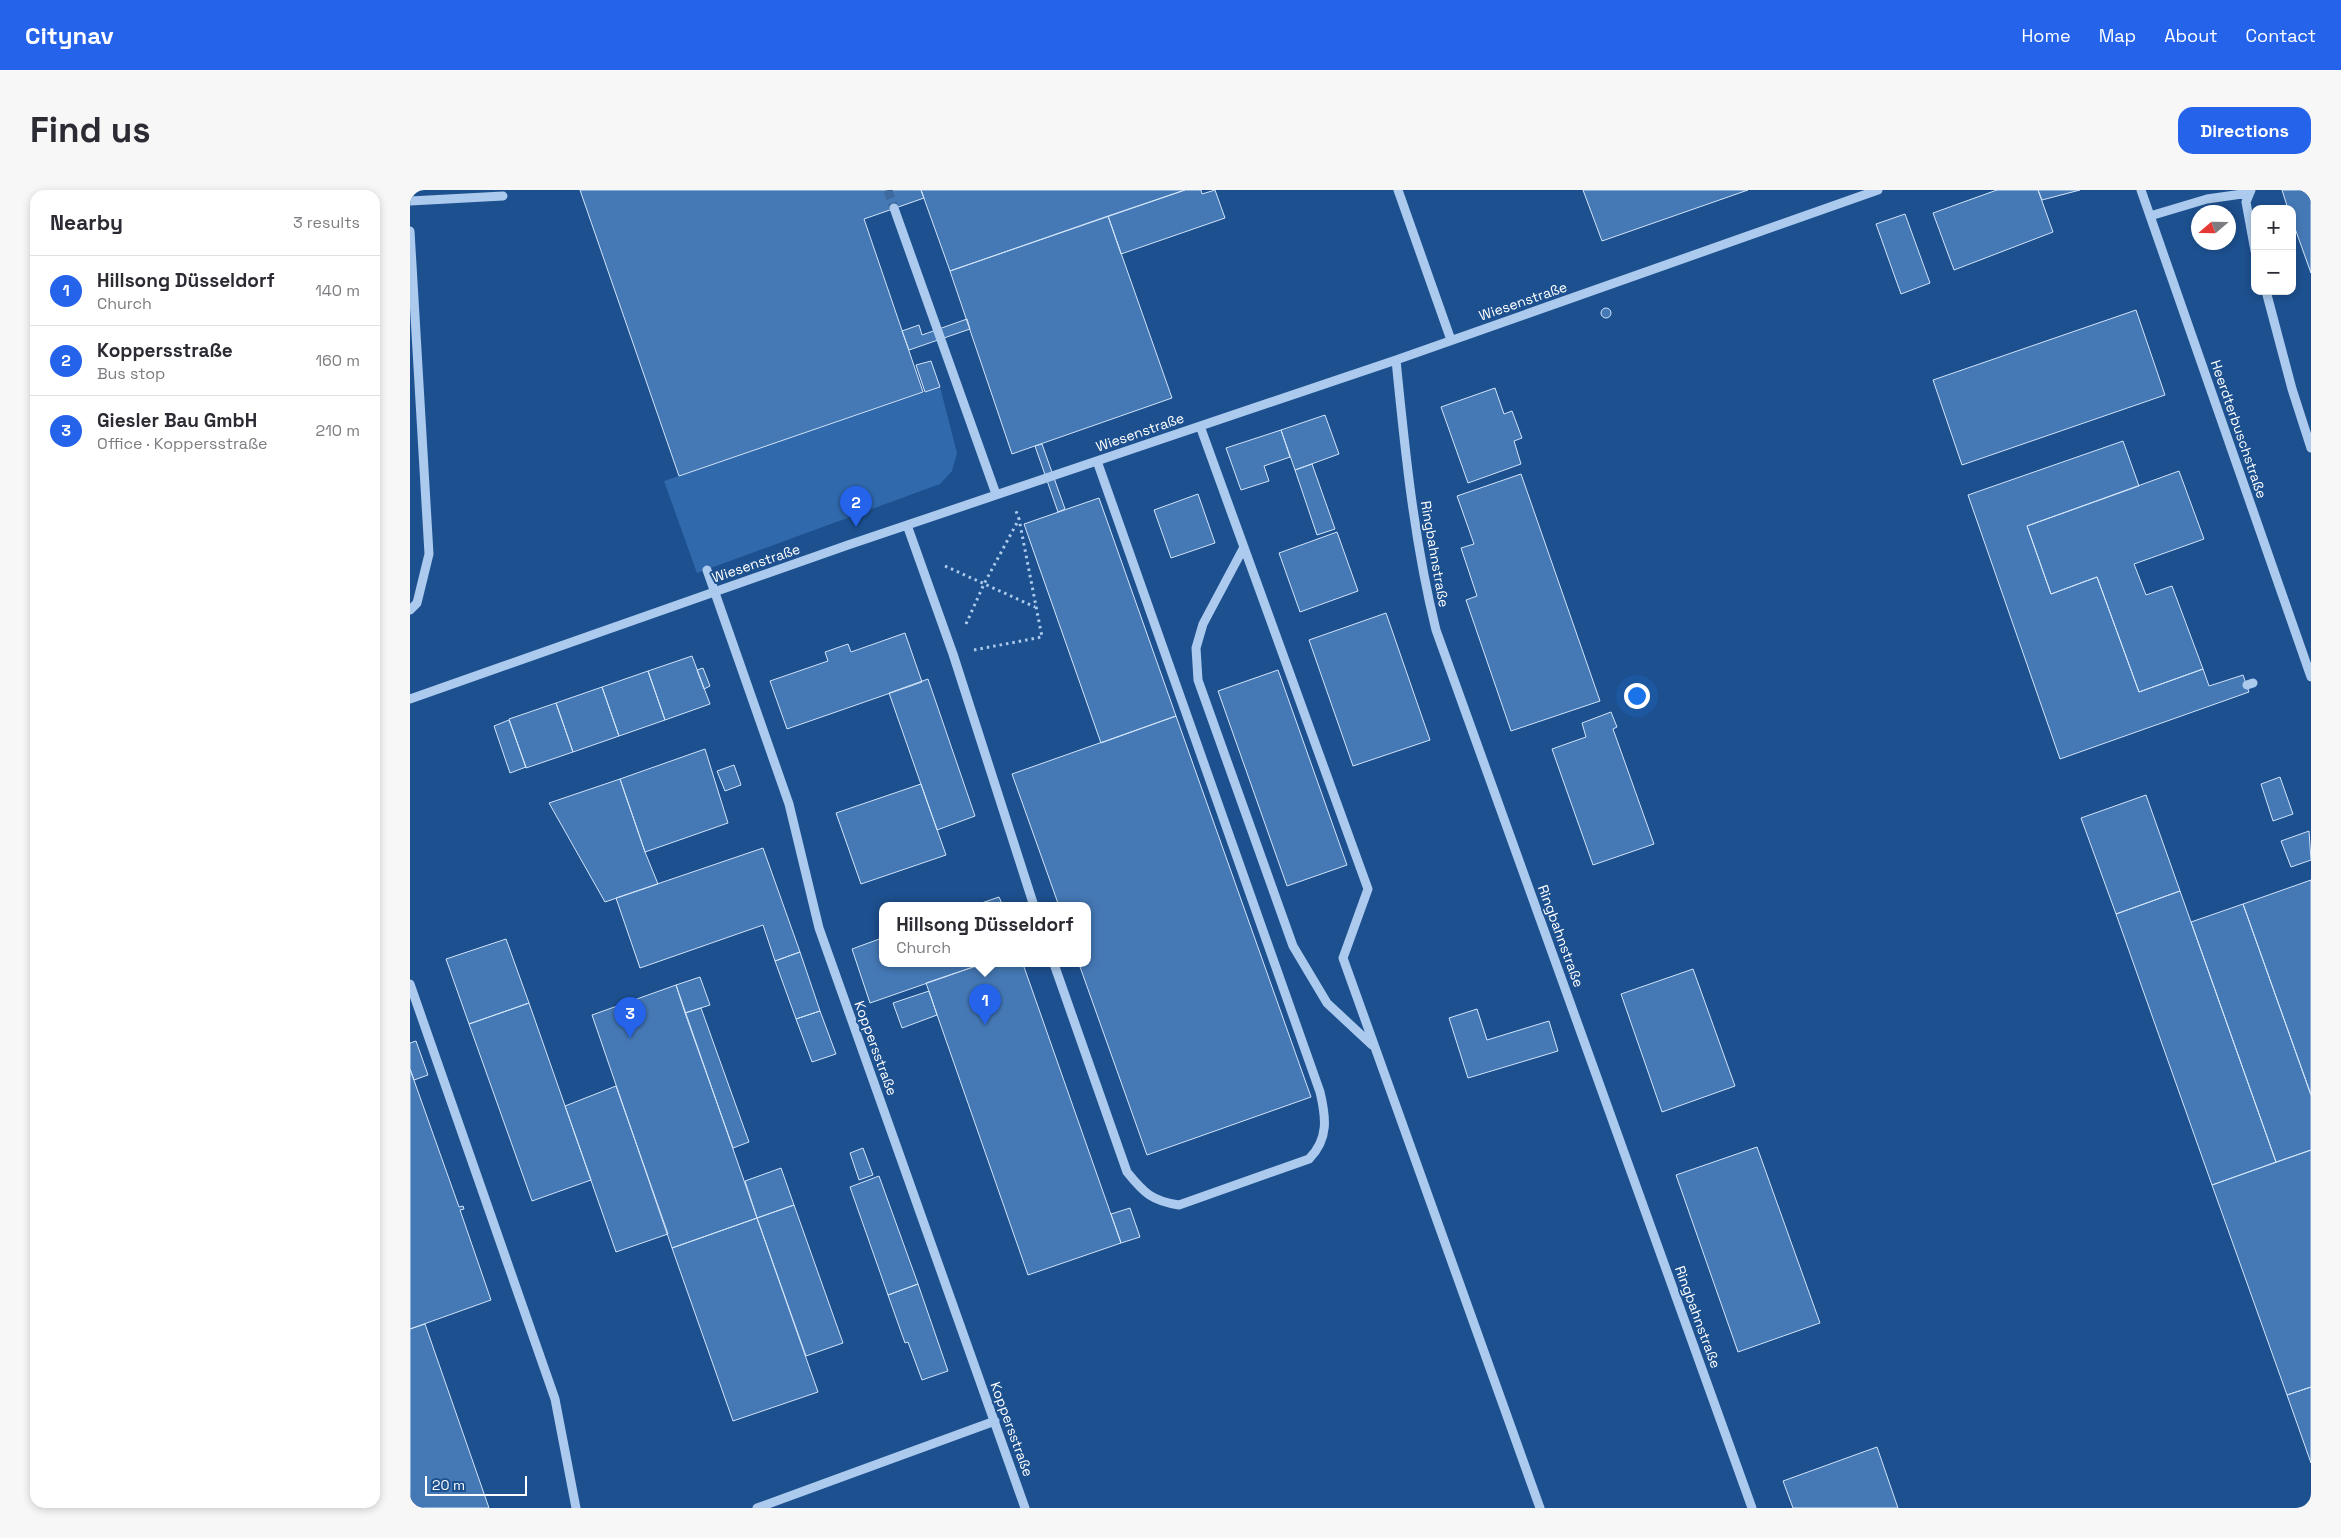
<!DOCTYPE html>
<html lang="en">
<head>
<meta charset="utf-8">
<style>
	:root { --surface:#fff; --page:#f7f7f7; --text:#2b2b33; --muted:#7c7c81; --line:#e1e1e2; --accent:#2563eb }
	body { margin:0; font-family:"Space Grotesk",sans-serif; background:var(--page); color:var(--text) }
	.controls { position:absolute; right:15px; top:15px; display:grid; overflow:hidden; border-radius:10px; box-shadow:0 2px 8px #0003 }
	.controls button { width:45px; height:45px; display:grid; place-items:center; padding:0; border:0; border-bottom:1px solid var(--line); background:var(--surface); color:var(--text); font:25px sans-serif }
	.compass { position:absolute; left:1781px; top:15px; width:45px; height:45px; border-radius:50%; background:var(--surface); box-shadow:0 2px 8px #0003; rotate:250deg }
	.scale { position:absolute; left:15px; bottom:12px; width:102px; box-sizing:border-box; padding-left:5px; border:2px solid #fff; border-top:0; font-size:14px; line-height:18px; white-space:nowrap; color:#fff; -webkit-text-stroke:4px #1d508f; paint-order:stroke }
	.you { position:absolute; left:1226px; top:505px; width:18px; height:18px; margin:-12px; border:4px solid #fff; border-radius:50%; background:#1a73e8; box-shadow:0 0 0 8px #1a73e833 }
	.badge { display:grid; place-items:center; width:32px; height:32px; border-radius:50%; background:var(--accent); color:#fff; font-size:16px; font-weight:700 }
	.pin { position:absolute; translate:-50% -41px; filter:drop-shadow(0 1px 2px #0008) }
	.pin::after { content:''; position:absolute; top:26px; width:18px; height:15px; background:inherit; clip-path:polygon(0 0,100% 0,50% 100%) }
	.popup { position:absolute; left:469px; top:712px; width:212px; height:65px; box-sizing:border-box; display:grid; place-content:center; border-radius:10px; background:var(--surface); filter:drop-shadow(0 1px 4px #0005); font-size:16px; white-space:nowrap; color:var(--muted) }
	.popup b { font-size:19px; color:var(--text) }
	.popup::after { content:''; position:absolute; left:50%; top:100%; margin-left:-10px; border:10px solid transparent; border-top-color:var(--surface) }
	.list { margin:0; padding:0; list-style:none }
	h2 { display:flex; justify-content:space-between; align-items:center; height:65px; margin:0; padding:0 20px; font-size:21px }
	h2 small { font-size:16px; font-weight:400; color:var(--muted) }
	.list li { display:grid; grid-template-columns:32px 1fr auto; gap:15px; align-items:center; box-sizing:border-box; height:70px; padding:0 20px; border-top:1px solid var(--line) }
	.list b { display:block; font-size:19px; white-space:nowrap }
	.list p { margin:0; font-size:16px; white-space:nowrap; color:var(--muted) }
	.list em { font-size:16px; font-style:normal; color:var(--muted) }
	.map { position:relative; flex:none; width:1901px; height:1318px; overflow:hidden; border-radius:15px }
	header { display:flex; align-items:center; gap:30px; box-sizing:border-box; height:70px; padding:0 25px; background:var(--accent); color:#fff }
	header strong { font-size:24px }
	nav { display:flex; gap:28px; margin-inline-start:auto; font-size:18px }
	.intro { display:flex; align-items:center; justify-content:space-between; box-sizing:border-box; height:120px; padding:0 30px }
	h1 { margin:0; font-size:35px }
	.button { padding:12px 22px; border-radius:15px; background:var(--accent); color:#fff; font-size:18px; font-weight:700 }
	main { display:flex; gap:30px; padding:0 30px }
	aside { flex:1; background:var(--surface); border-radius:15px; box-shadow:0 2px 8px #0003 }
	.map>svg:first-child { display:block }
	.green { fill:#3069ac }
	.building { fill:#4579b6; stroke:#d1e4f9 }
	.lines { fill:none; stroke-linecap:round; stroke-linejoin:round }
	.minor-tunnel { stroke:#3f6aa0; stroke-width:9; stroke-dasharray:9 4.5; stroke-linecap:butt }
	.path { stroke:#abcaed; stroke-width:3; stroke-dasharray:2.5 4; stroke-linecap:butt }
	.minor { stroke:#abcaed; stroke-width:9 }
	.labels { text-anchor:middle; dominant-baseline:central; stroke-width:4; stroke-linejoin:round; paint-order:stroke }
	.street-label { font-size:14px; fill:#fff; stroke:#1d508f }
</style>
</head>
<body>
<header>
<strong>Citynav</strong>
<nav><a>Home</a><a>Map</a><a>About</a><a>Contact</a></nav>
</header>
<div class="intro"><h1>Find us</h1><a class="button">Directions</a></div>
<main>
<aside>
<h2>Nearby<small>3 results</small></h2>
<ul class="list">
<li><span class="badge">1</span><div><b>Hillsong Düsseldorf</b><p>Church</p></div><em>140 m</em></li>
<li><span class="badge">2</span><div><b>Koppersstraße</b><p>Bus stop</p></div><em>160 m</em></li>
<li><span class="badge">3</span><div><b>Giesler Bau GmbH</b><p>Office · Koppersstraße</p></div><em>210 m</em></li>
</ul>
</aside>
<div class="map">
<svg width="1901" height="1318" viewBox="0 0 1901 1318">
	<rect width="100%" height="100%" fill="#1d508f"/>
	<path class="green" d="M530 197 547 263 542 281 530 294 287 383 254 291Z"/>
	<path class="building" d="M170 0H511L514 8 454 29 513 202 269 286Z
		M511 0H775L540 81Z
		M775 0H791L792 4 805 0 815 28 711 64 698 26Z
		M1173 0H1338L1192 51Z
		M1587 0H1628L1643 42 1544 80 1523 23Z
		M1628 0H1670L1632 10Z
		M1872 0H1901V83L1882 30V19H1878Z
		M1495 24 1520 93 1491 104 1466 34Z
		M698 26 762 208 602 264 540 81Z
		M1191 123a5 5 0 1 1 10 0a5 5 0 1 1-10 0Z
		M1726 120 1755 205 1552 275 1523 190Z
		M557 129 560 139 499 160 492 141 509 135 512 145Z
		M521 171 530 197 515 202 506 175Z
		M1085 198 1094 224 1102 221 1112 248 1104 251 1111 274 1058 293 1031 217Z
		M915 225 929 264 885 280 871 240Z
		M871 240 880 267 854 276 859 291 831 300 816 258Z
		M1713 251 1729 296 1617 336 1641 404 1687 387 1729 502 1793 479 1799 496 1833 485 1839 502 1650 569 1558 305Z
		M632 254 655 319 648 322 625 256Z
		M902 274 925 339 907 345 885 280Z
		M1769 281 1794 349 1724 374 1736 405 1762 396 1793 479 1729 502 1687 387 1641 404 1617 336Z
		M1111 284 1190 511 1101 541 1056 410 1067 406 1051 358 1064 354 1047 306Z
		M788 304 805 353 761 368 744 320Z
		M689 308 766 526 691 553 614 334Z
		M927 342 948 401 890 422 869 363Z
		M976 423 1020 550 943 576 899 450Z
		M495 443 512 492 377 539 360 491 418 471 415 462 438 454 441 462Z
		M282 466 300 514 255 530 238 481Z
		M293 478 300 496 294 499 287 480Z
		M868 480 937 675 877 696 808 501Z
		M238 481 255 530 209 546 192 497Z
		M518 489 565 626 527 640 479 503Z
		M192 497 209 546 163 562 146 513Z
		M146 513 163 562 116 578 99 529Z
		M1201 522 1207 537 1203 539 1244 654 1183 675 1142 559 1176 547 1172 533Z
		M766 526 901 907 737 965 669 774H678V716H649L602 584Z
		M99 530 116 577 100 583 84 536Z
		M295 559 318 633 235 662 210 589Z
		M324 575 331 595 315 601 307 581Z
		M1870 587 1883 624 1863 631 1851 594Z
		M210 589 235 662 248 694 195 712 139 613Z
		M511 594 536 665 451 694 426 623Z
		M1736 605 1770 701 1706 724 1671 628Z
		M1899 641 1901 670 1881 677 1871 651Z
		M353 658 390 762 365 771 353 735 230 778 206 708Z
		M1901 690V905L1833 714Z
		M1770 701 1866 972 1802 995 1706 724Z
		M589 707 593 716H563Z
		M1833 714 1901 905V960L1866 972 1781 732Z
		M472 748V774H572L460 813 442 759Z
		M96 749 119 813 59 834 36 769Z
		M390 762 410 821 386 829 365 771Z
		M572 774H613L711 1053 618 1085 516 793Z
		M1283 779 1325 896 1252 922 1211 804Z
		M290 787 300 815 275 823 266 795Z
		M266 795 347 1028 262 1058 182 825Z
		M519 801 527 825 492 838 483 813Z
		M119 813 181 990 122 1011 59 834Z
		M291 818 339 952 323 958 275 823Z
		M1067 819 1077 850 1139 831 1148 861 1058 888 1039 828Z
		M410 821 426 864 402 872 386 829Z
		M6 851 18 885 4 890 0 879V853Z
		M0 879 49 1017 53 1016 54 1019 50 1020 81 1110 0 1139Z
		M206 896 258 1044 206 1062 155 916Z
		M1347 957 1410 1133 1328 1162 1266 985Z
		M453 958 463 985 449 990 440 963Z
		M1901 960V1197L1877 1205 1802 995Z
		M371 978 384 1015 347 1028 335 991Z
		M469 986 508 1094 478 1105 440 997Z
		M384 1015 433 1153 396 1166 347 1028Z
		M720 1018 730 1047 711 1053 701 1024Z
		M347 1028 408 1202 323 1231 262 1058Z
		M508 1094 538 1181 512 1190 498 1152 495 1153 478 1105Z
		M15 1134 79 1318H0V1139Z
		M1901 1197V1273L1877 1205Z
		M1467 1257 1488 1318H1383L1373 1291Z"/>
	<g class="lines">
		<path class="minor-tunnel" d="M478 0 484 18"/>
		<path class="path" d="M535 376 625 417
			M556 434 574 394 609 329 606 321
			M564 460 632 447 609 329"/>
		<path class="minor" d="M988 0 1041 150
			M1731 0 1901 487
			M1841 0 1836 12 1845 61
			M0 11 93 6
			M484 18 586 304
			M1740 26 1797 9 1839 3
			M0 41 19 364 7 413 0 420
			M1856 101 1882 199 1901 258
			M986 170C995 261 1004 351 1026 440L1342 1318
			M790 236 958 699 933 768 1130 1318
			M497 335 543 464 624 716
			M834 357 793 434 786 458 788 490 883 756 917 813 962 855
			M297 380 379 614 409 738 615 1318
			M1837 495 1843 493
			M0 509 438 355 986 170 1468 0
			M644 774 717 982C734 1003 742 1011 769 1015L899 969C919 949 916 927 910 902L687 271
			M0 794 145 1209 166 1318
			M347 1318 585 1231"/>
	</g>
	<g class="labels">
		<g class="street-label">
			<text transform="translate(1113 111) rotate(-19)">Wiesenstraße</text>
			<text transform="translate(1829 239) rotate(71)">Heerdterbuschstraße</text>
			<text transform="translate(730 242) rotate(-19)">Wiesenstraße</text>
			<text transform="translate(1025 364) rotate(80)">Ringbahnstraße</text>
			<text transform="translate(346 373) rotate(-19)">Wiesenstraße</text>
			<text transform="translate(1151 746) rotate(70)">Ringbahnstraße</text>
			<text transform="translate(466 858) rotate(70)">Koppersstraße</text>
			<text transform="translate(1288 1127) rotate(70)">Ringbahnstraße</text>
			<text transform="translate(602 1239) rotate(70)">Koppersstraße</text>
		</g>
	</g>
</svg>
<div class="controls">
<button>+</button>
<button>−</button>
</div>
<svg class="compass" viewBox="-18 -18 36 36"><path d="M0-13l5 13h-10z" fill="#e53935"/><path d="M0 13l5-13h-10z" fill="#7c7c81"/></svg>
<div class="scale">20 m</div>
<div class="you"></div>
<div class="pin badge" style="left:575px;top:835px">1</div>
<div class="popup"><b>Hillsong Düsseldorf</b>Church</div>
<div class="pin badge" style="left:446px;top:337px">2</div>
<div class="pin badge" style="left:220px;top:848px">3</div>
</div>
</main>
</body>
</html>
